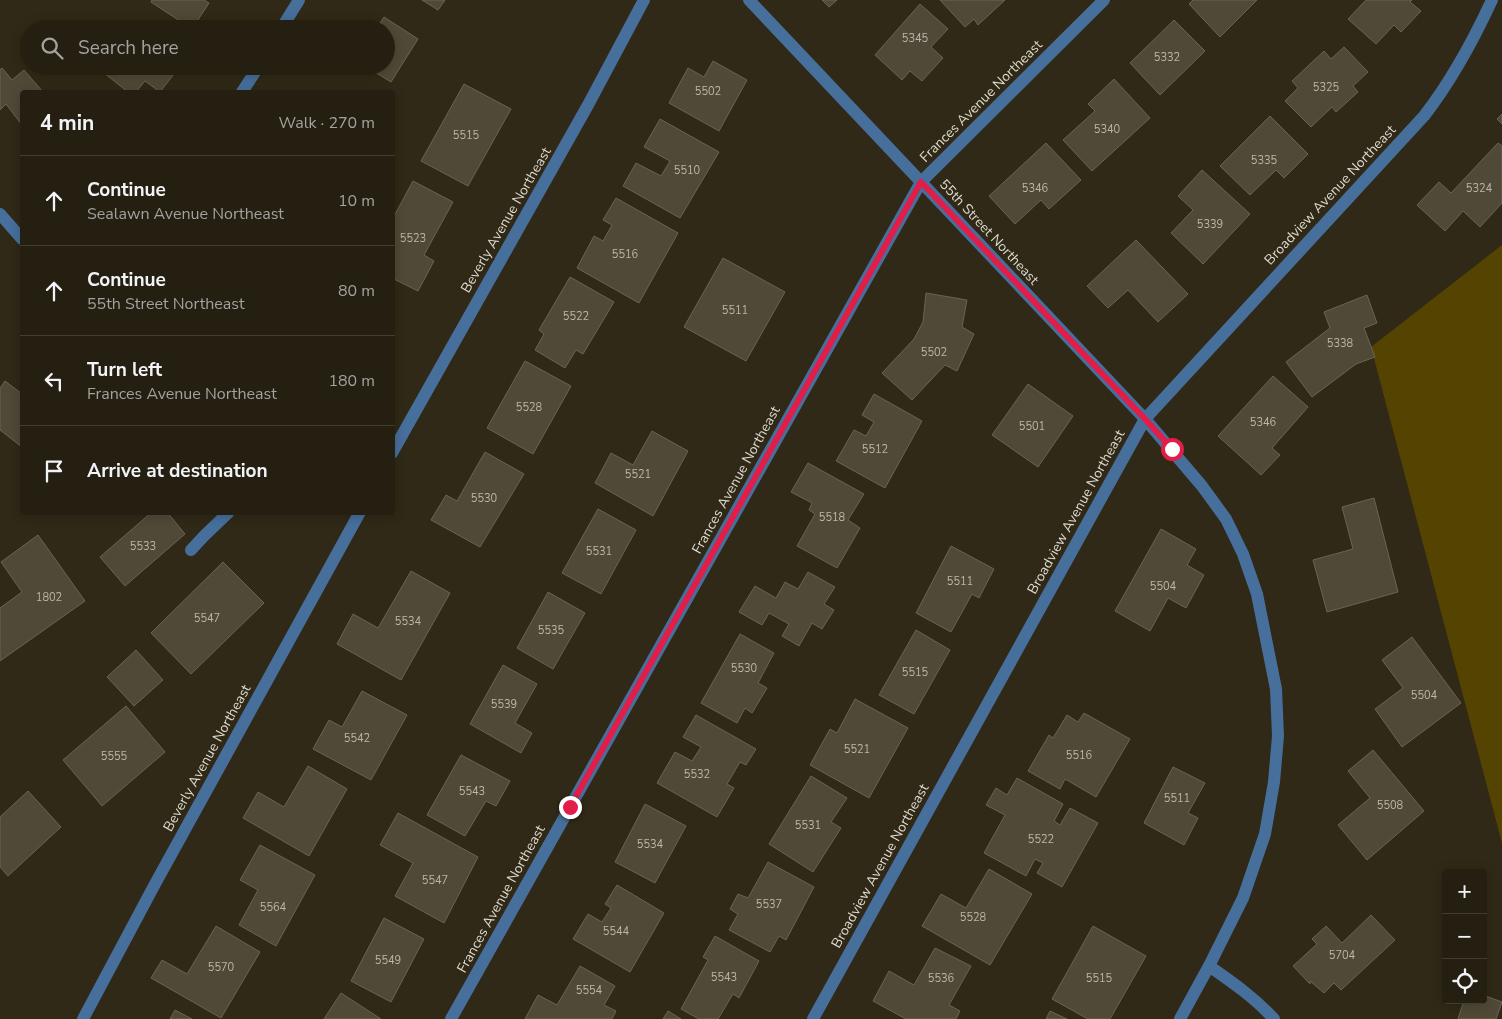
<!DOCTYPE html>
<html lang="en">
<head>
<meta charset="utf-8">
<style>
	:root { --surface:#241f11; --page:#2c271a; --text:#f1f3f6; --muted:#a3a29f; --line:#413d31 }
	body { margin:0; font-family:"Nunito Sans",sans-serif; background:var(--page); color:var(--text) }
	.controls { position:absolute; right:15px; bottom:15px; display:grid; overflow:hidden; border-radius:5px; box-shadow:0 2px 12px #0003 }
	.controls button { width:45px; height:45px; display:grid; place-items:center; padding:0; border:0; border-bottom:1px solid var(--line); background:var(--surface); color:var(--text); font:25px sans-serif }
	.stop { position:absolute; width:15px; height:15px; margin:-11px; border:4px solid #e11d48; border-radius:50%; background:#fff }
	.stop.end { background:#e11d48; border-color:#fff; box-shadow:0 1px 5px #0008 }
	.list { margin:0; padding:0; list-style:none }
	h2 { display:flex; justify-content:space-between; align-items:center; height:65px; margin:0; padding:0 20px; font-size:21px }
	h2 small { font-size:16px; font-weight:400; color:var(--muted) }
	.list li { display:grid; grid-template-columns:32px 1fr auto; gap:15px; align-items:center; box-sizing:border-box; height:90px; padding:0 20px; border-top:1px solid var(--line) }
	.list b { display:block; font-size:19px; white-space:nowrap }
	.list p { margin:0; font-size:16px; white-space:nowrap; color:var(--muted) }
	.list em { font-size:16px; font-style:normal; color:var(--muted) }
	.icon { flex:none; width:28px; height:28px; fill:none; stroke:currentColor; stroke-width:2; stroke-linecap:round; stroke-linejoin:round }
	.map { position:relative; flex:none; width:1502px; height:1019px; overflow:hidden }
	.search { position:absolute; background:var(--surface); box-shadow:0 2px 12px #0003; left:20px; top:20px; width:375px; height:55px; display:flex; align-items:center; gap:12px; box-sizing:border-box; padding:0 18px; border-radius:28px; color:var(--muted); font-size:19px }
	.panel { position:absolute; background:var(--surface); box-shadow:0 2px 12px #0003; left:20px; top:90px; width:375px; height:425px; border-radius:5px }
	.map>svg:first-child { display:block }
	.green { fill:#554301 }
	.building { fill:#504937; stroke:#6b6450 }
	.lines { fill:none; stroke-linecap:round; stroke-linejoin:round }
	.minor { stroke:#476f9c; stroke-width:12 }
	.route { stroke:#e11d48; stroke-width:6 }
	.labels { text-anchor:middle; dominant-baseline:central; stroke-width:5; stroke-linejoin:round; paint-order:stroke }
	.number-label { font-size:11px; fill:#bab6a9 }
	.street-label { font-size:14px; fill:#dedacf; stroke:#302917 }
</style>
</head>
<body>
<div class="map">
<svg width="1502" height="1019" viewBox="0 0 1502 1019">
	<rect width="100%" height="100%" fill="#302917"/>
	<path class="green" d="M1502 245V843L1371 347Z"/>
	<path class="building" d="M152 0H204L209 3 192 29 151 2Z
		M422 0H445L438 10Z
		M822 0H837L829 7Z
		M940 0H1005L978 25 974 19 965 27Z
		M1193 0H1257L1220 37 1189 4Z
		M1366 0H1412L1410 2 1421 11 1401 32 1394 25 1376 44 1348 19Z
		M920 4 948 29 931 47 943 58 922 81 910 71 902 80 875 55Z
		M384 17 418 39 391 82 365 66H386V29H361L366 21 377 28Z
		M1174 20 1205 51 1160 95 1130 63Z
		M1344 47 1368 72 1353 86 1358 92 1336 112 1332 107 1311 127 1285 101 1298 88 1292 81 1324 51 1331 59Z
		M713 61 747 80 719 131 669 103 688 68 704 77Z
		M110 66H180L160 92 145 81 136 92H128L104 73Z
		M2 68 12 80 24 70 43 92H22V125L6 104 0 110V70Z
		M1114 79 1150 118 1092 171 1063 140 1095 111 1088 104Z
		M464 84 511 109 468 186 421 161Z
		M1502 114V124L1497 119Z
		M1270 116 1308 154 1284 178 1276 170 1250 195 1220 166Z
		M660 119 719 152 680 218 623 186 636 163 661 176 670 161 644 147Z
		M1046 143 1081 180 1049 209 1041 200 1015 224 989 196Z
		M1498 143 1502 146V203L1480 227 1463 211 1445 231 1417 205 1439 182 1451 193Z
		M1202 170 1250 214 1203 264 1171 233 1193 210 1178 196Z
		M413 181 453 202 424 255 434 261 418 291 392 278V220Z
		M616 198 678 233 639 303 577 268 594 236 603 241 612 225 603 220Z
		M1136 240 1188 294 1158 322 1128 290 1108 308 1087 286Z
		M723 258 785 292 746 361 684 327Z
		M570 277 614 302 583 354 576 350 565 368 535 350 544 334 539 330Z
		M926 293 967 300 962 327 974 334 957 371 945 365 912 400 882 373 914 339 923 322Z
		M1367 295 1377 323 1364 328 1375 357 1356 364 1312 397 1286 362 1330 328 1324 312Z
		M525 361 571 386 533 454 487 428Z
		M1273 376 1308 407 1272 448 1280 455 1261 475 1218 436Z
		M5 381 22 394V447L0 430V388Z
		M1028 384 1073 416 1038 467 992 435Z
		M874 394 922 421 885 488 836 461 854 430 866 436 874 422 862 415Z
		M652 431 688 451 653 516 595 483 611 453 633 465Z
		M485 452 524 474 480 547 431 520 446 495 457 501Z
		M808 463 864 494 848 520 860 528 837 568 797 546 815 514 809 510 812 503 791 492Z
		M1374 498 1398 592 1327 612 1313 560 1353 549 1342 507Z
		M598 509 636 530 601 594 562 573Z
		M152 512H167L185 534 125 586 100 557Z
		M1161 529 1196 549 1187 565 1204 575 1186 608 1168 598 1150 631 1115 611Z
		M38 535 85 601 0 661V608L22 592 1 562Z
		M951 546 994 569 979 598 972 594 951 632 916 613Z
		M223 562 264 603 191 674 151 633Z
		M411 571 450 593 401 680 337 644 353 614 378 628Z
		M808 572 835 587 824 604 834 610 822 629 812 623 799 646 782 636 789 624 769 613 762 625 739 612 755 586 776 598 785 582 798 589Z
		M548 592 585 613 553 669 517 648Z
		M916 630 950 650 914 714 879 695Z
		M740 634 774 653 758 683 767 688 752 713 745 708 737 723 701 703Z
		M1412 637 1461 703 1402 747 1375 709 1403 688 1382 660Z
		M136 650 163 680 134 706 107 677Z
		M503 665 537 684 515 723 532 733 521 753 470 724Z
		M362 691 407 715 371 780 313 749 329 720 342 727Z
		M855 699 908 728 869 798 810 765 830 729 837 733Z
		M126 706 165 752 102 806 63 760Z
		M1084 713 1130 739 1096 797 1065 779 1060 789 1028 771 1049 735 1053 738 1067 715 1078 722Z
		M696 715 756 749 746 765 740 762 727 784 734 788 717 817 657 783 675 752 692 761 701 747 683 737Z
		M1373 750 1424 811 1367 860 1338 825 1370 798 1348 771Z
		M461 755 510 781 496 806 486 801 465 836 427 815Z
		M308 766 347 789 309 856 243 818 258 792 284 807Z
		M1173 767 1205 783 1188 813 1198 818 1184 845 1144 823Z
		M811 776 847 798 831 822 841 828 813 872 769 844Z
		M1017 778 1063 804 1054 821 1060 825 1070 808 1098 823 1062 887 1037 873 1043 863 1035 859 1026 876 984 853 1005 815 986 805 996 788 1007 795Z
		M28 791 61 827 8 876 0 867V817Z
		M645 804 686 826 655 883 615 862Z
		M398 813 478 857 444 923 395 896 413 863 380 845Z
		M260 845 315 875 276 946 239 925 258 890 240 880Z
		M768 862 814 887 786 940 779 936 770 952 729 930 738 914 730 909 738 894 748 898Z
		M989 869 1032 894 990 965 922 926 941 894 966 908Z
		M617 885 664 913 630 972 573 939 588 914 602 922 611 908 605 904Z
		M1371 915 1395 940 1341 990 1334 983 1324 993 1310 981V984L1293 966 1317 944 1312 939 1326 926 1342 943Z
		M384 918 424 939 391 1002 351 981Z
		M216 926 260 952 221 1018 151 978 162 960 187 974Z
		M1093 926 1146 956 1110 1019H1088L1052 999Z
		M715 936 759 961 739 998 733 994 718 1019H699L681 1009 708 960 703 957Z
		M935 948 971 966 949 1005 960 1011 956 1019H906L873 1001 889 971 914 985Z
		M580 966 615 986 604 1005 616 1011 612 1019H525L538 995 557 1005Z
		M341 993 381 1019H324Z
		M1483 995 1502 1002 1496 1019H1458L1464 1000H1483Z
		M175 1010 192 1019H170Z
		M668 1011 681 1019H663Z
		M1050 1011 1067 1019H1046Z"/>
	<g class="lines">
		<path class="minor" d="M749 0 1145 419 1202 486 1226 519 1243 554 1257 594 1276 689 1278 736 1274 782 1265 834 1243 898 1209 966 1180 1019
			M281 29 299 0
			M242 92 259 66
			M0 214 22 239
			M392 453 588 105 644 0
			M191 550 204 536 229 512
			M1209 966C1232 982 1255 998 1274 1019
			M83 1019 155 884 360 512
			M451 1019 921 182 1104 0
			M813 1019 1145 419 1424 116C1452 80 1473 41 1492 0"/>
	</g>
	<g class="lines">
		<path class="route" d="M570 807 921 182 1145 419 1172 449"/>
	</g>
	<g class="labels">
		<g class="number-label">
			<text x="915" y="38">5345</text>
			<text x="1167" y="57">5332</text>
			<text x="1326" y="87">5325</text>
			<text x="708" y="91">5502</text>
			<text x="1107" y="129">5340</text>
			<text x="466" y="135">5515</text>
			<text x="1264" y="160">5335</text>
			<text x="687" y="170">5510</text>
			<text x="1035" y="188">5346</text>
			<text x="1479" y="188">5324</text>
			<text x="1210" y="224">5339</text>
			<text x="413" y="238">5523</text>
			<text x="625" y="254">5516</text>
			<text x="735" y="310">5511</text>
			<text x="576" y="316">5522</text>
			<text x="1340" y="343">5338</text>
			<text x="934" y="352">5502</text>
			<text x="529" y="407">5528</text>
			<text x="1263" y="422">5346</text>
			<text x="1032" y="426">5501</text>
			<text x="875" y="449">5512</text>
			<text x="638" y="474">5521</text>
			<text x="484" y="498">5530</text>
			<text x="832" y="517">5518</text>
			<text x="143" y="546">5533</text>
			<text x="599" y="551">5531</text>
			<text x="960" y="581">5511</text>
			<text x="1163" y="586">5504</text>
			<text x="49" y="597">1802</text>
			<text x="207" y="618">5547</text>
			<text x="408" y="621">5534</text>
			<text x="551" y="630">5535</text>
			<text x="744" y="668">5530</text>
			<text x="915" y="672">5515</text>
			<text x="1424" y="695">5504</text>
			<text x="504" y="704">5539</text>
			<text x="357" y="738">5542</text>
			<text x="857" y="749">5521</text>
			<text x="1079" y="755">5516</text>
			<text x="114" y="756">5555</text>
			<text x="697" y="774">5532</text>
			<text x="472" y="791">5543</text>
			<text x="1177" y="798">5511</text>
			<text x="1390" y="805">5508</text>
			<text x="808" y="825">5531</text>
			<text x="1041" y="839">5522</text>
			<text x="650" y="844">5534</text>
			<text x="435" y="880">5547</text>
			<text x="769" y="904">5537</text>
			<text x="273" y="907">5564</text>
			<text x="973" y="917">5528</text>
			<text x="616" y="931">5544</text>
			<text x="1342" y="955">5704</text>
			<text x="388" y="960">5549</text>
			<text x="221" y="967">5570</text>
			<text x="724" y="977">5543</text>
			<text x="941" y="978">5536</text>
			<text x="1099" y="978">5515</text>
			<text x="589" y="990">5554</text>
		</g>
		<g class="street-label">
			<text transform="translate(981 101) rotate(-45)">Frances Avenue Northeast</text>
			<text transform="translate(1330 195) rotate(-47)">Broadview Avenue Northeast</text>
			<text transform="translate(506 220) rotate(-60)">Beverly Avenue Northeast</text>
			<text transform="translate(989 232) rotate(47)">55th Street Northeast</text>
			<text transform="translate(736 480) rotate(-61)">Frances Avenue Northeast</text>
			<text transform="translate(1076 512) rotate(-61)">Broadview Avenue Northeast</text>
			<text transform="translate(207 758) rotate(-61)">Beverly Avenue Northeast</text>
			<text transform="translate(880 866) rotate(-61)">Broadview Avenue Northeast</text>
			<text transform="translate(501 899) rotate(-61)">Frances Avenue Northeast</text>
		</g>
	</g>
</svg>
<div class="controls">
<button>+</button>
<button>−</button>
<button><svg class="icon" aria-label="locate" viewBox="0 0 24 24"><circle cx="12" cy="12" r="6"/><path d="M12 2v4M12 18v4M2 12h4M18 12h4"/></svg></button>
</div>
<div class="stop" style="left:1172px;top:449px"></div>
<div class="stop end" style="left:570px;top:807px"></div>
<div class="search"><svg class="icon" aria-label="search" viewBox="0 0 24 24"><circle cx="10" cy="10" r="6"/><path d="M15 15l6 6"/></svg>Search here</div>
<section class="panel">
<h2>4 min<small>Walk · 270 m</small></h2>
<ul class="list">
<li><svg class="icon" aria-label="ahead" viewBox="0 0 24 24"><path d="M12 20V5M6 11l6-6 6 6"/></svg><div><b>Continue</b><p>Sealawn Avenue Northeast</p></div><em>10 m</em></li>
<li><svg class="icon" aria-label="ahead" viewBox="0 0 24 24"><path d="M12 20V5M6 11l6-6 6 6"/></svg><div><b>Continue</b><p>55th Street Northeast</p></div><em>80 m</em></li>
<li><svg class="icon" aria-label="left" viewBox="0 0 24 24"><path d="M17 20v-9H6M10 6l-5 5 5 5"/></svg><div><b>Turn left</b><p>Frances Avenue Northeast</p></div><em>180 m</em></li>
<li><svg class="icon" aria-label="arrive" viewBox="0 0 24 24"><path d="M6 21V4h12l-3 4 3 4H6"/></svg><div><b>Arrive at destination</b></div></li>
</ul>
</section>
</div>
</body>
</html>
